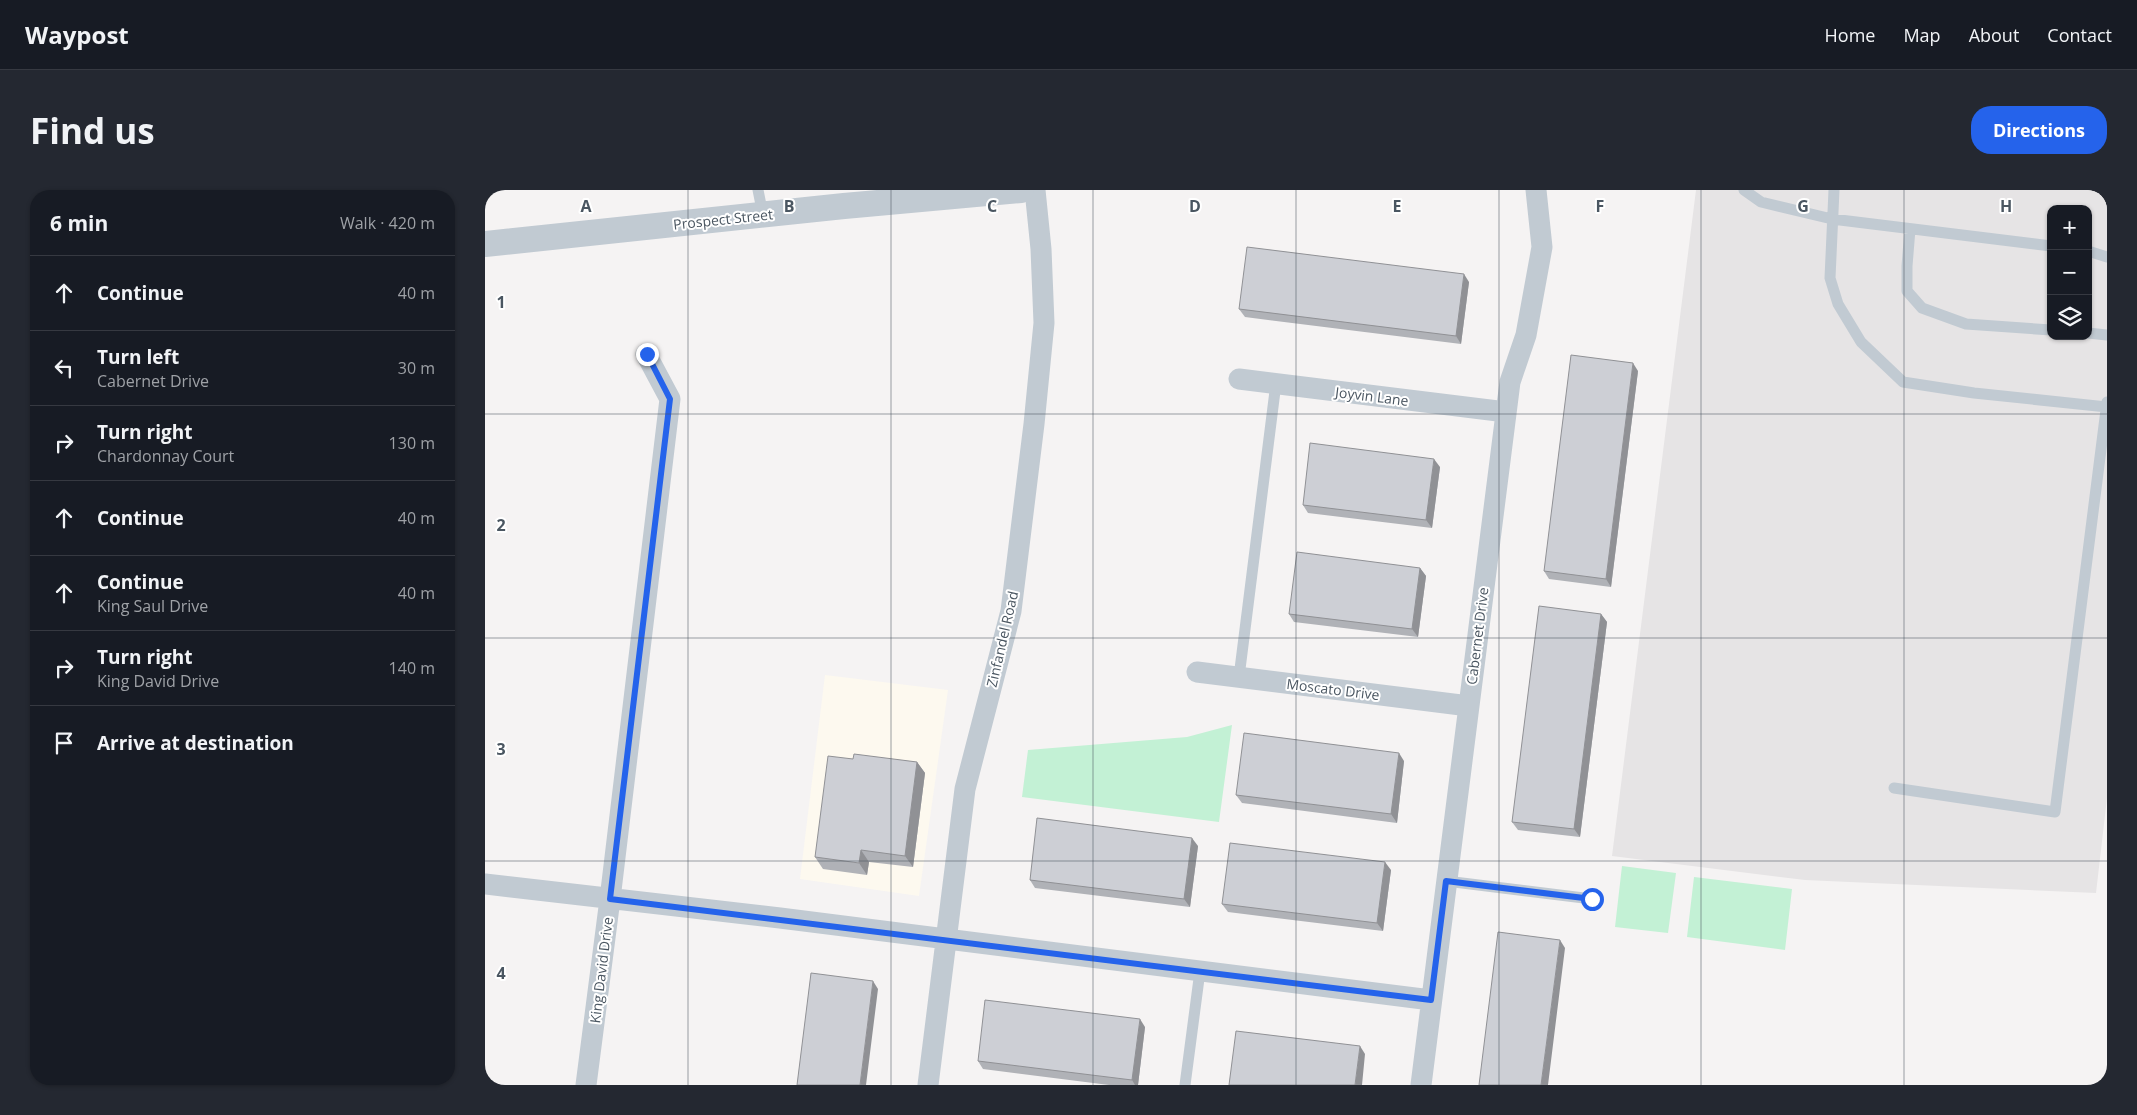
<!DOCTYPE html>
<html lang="en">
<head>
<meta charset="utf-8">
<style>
	:root { --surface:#171b24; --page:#242831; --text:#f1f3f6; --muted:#9ea1a6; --line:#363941; --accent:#2563eb }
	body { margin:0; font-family:"Open Sans",sans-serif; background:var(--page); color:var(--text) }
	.controls { position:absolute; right:15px; top:15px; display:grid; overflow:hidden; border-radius:10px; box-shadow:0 1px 4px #0004 }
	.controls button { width:45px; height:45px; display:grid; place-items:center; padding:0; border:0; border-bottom:1px solid var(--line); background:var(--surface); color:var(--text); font:25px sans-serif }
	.stop { position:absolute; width:15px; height:15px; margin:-11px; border:4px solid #2563eb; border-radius:50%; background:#fff }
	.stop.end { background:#2563eb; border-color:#fff; box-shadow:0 1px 5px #0008 }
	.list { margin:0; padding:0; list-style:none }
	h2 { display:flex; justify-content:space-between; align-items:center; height:65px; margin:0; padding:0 20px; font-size:21px }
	h2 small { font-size:16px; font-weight:400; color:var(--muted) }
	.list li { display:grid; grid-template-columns:32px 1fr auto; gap:15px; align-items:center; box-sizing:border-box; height:75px; padding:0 20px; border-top:1px solid var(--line) }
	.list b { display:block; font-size:19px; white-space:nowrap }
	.list p { margin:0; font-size:16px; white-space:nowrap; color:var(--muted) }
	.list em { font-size:16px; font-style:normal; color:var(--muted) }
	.icon { flex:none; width:28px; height:28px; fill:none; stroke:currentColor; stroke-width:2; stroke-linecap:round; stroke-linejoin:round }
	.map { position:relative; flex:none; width:1622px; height:895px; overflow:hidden; border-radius:20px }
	header { display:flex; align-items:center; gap:30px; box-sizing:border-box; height:70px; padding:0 25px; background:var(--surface); border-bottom:1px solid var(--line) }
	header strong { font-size:24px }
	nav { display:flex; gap:28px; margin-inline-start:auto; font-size:18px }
	.intro { display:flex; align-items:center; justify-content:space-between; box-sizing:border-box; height:120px; padding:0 30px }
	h1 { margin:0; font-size:35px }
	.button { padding:12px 22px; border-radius:20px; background:var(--accent); color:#fff; font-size:18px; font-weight:700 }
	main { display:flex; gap:30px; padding:0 30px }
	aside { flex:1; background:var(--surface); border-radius:20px; box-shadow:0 1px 4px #0004 }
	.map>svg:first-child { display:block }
	.commercial { fill:#fdf9ef }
	.education { fill:#e6e4e5; fill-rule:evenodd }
	.park { fill:#c3f1d5 }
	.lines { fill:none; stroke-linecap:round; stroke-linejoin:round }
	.service { stroke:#c1cad2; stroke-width:11 }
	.minor { stroke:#c1cad2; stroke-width:21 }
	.tertiary { stroke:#c1cad2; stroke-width:26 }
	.wall { fill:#b0b2b7 }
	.shaded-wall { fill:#909195 }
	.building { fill:#cdcfd5; stroke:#909195 }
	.route { stroke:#2563eb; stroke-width:6 }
	.grid { fill:none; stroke:#4a5661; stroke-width:1; stroke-opacity:0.55 }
	.labels { text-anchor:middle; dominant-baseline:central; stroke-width:4; stroke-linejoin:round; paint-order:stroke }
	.street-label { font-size:14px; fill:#4a5661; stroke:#fff }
	.grid-label { font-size:16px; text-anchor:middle; font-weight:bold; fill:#4a5661; stroke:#fff; stroke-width:4; stroke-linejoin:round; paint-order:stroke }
</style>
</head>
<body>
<header>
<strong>Waypost</strong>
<nav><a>Home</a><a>Map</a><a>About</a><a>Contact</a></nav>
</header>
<div class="intro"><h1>Find us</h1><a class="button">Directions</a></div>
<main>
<aside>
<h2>6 min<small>Walk · 420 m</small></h2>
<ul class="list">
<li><svg class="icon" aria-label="ahead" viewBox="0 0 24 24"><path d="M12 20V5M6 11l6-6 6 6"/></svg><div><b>Continue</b></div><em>40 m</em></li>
<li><svg class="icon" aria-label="left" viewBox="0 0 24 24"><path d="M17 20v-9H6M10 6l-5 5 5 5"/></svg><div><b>Turn left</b><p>Cabernet Drive</p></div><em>30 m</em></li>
<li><svg class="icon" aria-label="right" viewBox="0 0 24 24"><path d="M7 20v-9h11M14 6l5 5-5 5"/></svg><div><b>Turn right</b><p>Chardonnay Court</p></div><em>130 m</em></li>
<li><svg class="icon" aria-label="ahead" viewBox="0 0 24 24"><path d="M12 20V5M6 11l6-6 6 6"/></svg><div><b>Continue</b></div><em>40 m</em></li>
<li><svg class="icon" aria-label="ahead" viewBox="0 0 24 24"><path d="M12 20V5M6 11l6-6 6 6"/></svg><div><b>Continue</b><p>King Saul Drive</p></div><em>40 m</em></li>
<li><svg class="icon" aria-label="right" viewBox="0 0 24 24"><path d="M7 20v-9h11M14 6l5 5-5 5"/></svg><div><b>Turn right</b><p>King David Drive</p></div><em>140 m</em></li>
<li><svg class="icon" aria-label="arrive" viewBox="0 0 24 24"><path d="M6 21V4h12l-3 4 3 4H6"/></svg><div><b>Arrive at destination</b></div></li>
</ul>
</aside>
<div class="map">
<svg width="1622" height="895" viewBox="0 0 1622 895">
	<rect width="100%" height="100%" fill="#f5f3f3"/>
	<path class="commercial" d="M340 485 463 500 434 706 315 689Z"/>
	<path class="education" d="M1211 0H1622V608L1611 703 1320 690 1127 666ZM1566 19H1603V146H1566Z"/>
	<path class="park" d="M747 535 734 632 537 607 543 560 702 547Z
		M1137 676 1191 683 1183 743 1130 737Z
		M1209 687 1307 699 1300 760 1202 747Z"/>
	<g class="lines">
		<path class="service" d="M273 0 278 25
			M1259 0 1276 12 1347 29 1566 56
			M1349 0 1345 88 1353 114 1376 152 1418 192 1489 203 1622 217
			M1425 39 1422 76V101L1437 118 1481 134 1566 140
			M1603 61 1622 67
			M1603 143 1622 145
			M754 487 791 193
			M1409 598 1570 622 1622 212
			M961 691 1107 709
			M700 895 715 781"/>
		<path class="minor" d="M754 189 1021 222
			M712 482 984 516
			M0 694 295 728 946 810
			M101 895 125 709 185 209 161 164
			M443 895 480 599 526 421 549 234 559 133 556 59 550 0
			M936 895 1025 192 1041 145 1057 57 1051 0"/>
		<path class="tertiary" d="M0 54 359 16 536 0"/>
	</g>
	<path class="wall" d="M984 92 976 154 760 127 754 119Z
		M1153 181 1126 397 1064 389 1059 381Z
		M955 277 947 338 823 323 818 315Z
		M935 378 941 386 933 447 809 432 804 424Z
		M1116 424 1122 432 1095 647 1033 640 1027 632Z
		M368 569 432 572 440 583 428 677 384 672 382 685 338 679 330 667Z
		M919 571 912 633 757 613 751 605Z
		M713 656 705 717 550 698 545 690Z
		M906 680 898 741 743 722 737 714Z
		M660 837 653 895H624L498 879 493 871Z"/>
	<path class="shaded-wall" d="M979 84 984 92 976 154 971 146Z
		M1148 173 1153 181 1126 397 1121 389Z
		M949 269 955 277 947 338 941 330Z
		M935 378 941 386 933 447 927 439Z
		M1116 424 1122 432 1095 647 1089 639Z
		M914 563 919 571 912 633 906 624Z
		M432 572 440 583 428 677 420 666Z
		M707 648 713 656 705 717 699 709Z
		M376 660 384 672 382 685 374 673Z
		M900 672 906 680 898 741 892 733Z
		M1075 750 1080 758 1063 895H1056Z
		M388 791 393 799 381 895H375Z
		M655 829 660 837 653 895H650L647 890Z
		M875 856 880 864 877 895H870Z"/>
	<path class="building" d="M762 57 979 84 971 146 754 119Z
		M1086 165 1148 173 1121 389 1059 381Z
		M825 253 949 269 941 330 818 315Z
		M812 362 935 378 927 439 804 424Z
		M1054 416 1116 424 1089 639 1027 632Z
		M759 543 914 563 906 624 751 605Z
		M369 564 432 572 420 666 376 660 374 673 330 667 343 566 368 569Z
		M552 628 707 648 699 709 545 690Z
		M745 653 900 672 892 733 737 714Z
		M1013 742 1075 750 1056 895H994Z
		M326 783 388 791 375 895H312Z
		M500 810 655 829 647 890 493 871Z
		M751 841 875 856 870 895H744Z"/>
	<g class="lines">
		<path class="route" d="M162 164 185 209 125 709 946 810 961 691 1107 709"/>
	</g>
	<path class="grid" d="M203 0V895M406 0V895M608 0V895M811 0V895M1014 0V895M1216 0V895M1419 0V895M0 224H1622M0 448H1622M0 671H1622"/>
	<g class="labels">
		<g class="street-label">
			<text transform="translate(238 29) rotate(-6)">Prospect Street</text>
			<text transform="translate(887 206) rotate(7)">Joyvin Lane</text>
			<text transform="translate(992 446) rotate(-83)">Cabernet Drive</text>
			<text transform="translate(517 449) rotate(-77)">Zinfandel Road</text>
			<text transform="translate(848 499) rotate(7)">Moscato Drive</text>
			<text transform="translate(116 780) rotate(-83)">King David Drive</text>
		</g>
	</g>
	<g class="grid-label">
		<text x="101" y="22">A</text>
		<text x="304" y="22">B</text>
		<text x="507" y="22">C</text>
		<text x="710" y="22">D</text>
		<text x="912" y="22">E</text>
		<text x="1115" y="22">F</text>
		<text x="1318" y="22">G</text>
		<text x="1521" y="22">H</text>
		<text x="16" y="118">1</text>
		<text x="16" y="341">2</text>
		<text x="16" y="565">3</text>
		<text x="16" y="789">4</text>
	</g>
</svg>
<div class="controls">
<button>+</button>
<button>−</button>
<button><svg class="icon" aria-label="layers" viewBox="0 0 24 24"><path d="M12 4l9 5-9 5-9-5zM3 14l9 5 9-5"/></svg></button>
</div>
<div class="stop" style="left:1107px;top:709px"></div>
<div class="stop end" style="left:162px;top:164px"></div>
</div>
</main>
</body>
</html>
